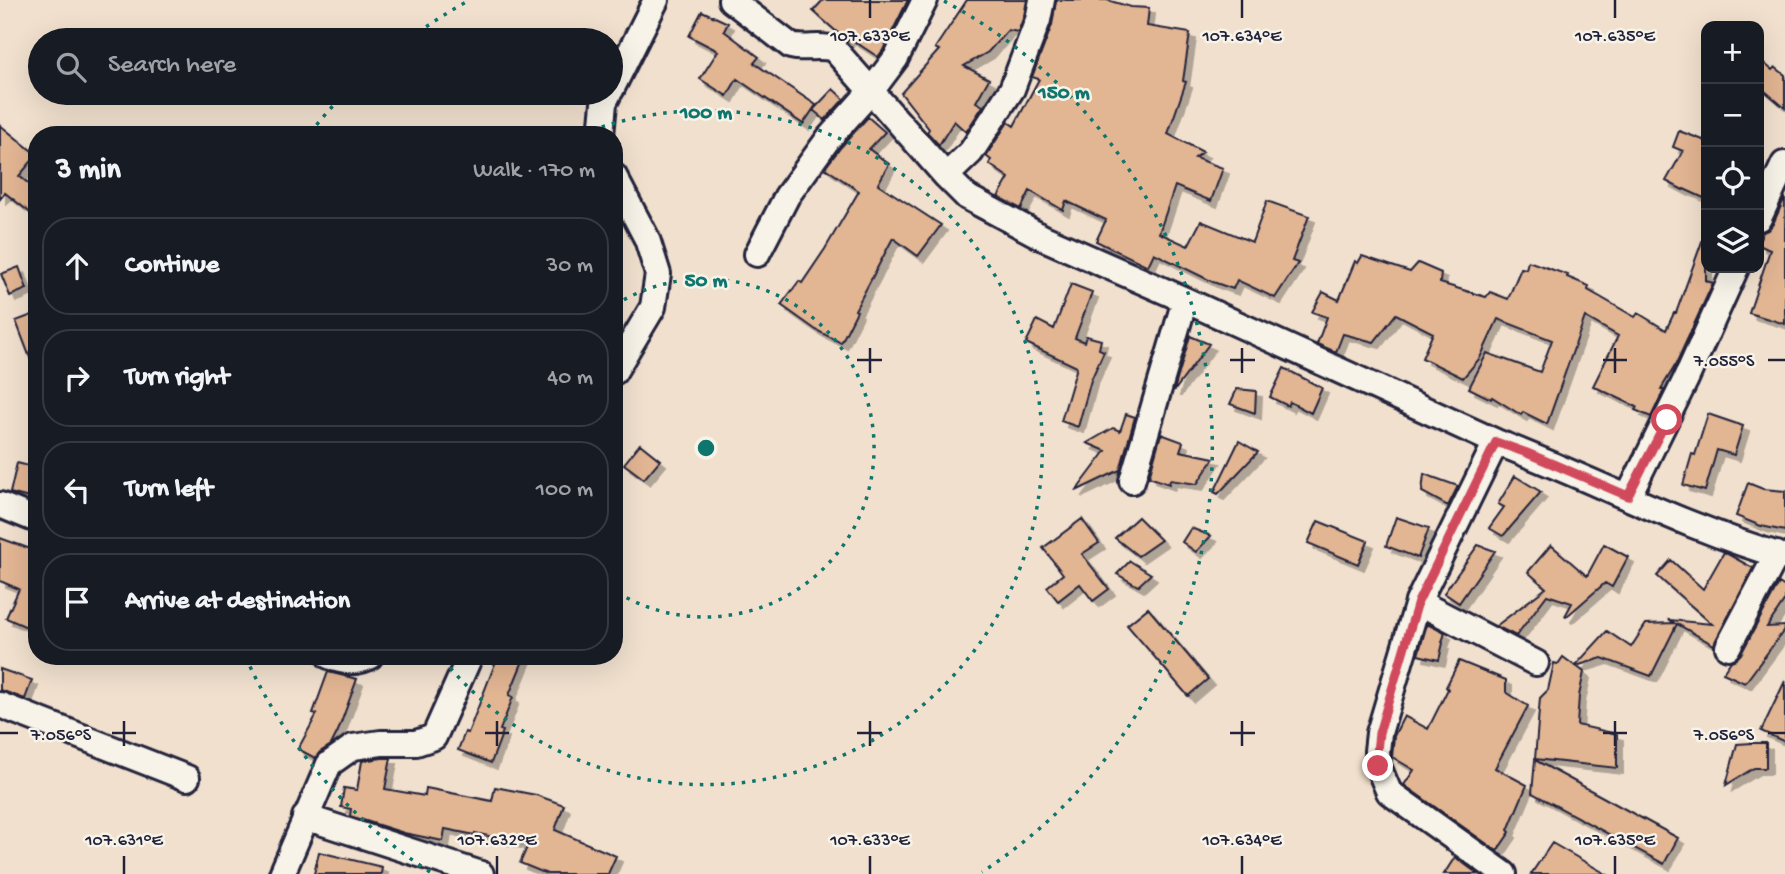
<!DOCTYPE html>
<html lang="en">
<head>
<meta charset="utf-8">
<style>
	:root { --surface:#171b24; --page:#242831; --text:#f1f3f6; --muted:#9ea1a6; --line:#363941 }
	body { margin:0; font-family:"Gochi Hand",sans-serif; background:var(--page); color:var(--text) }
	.controls { position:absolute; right:21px; top:21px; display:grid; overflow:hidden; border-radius:14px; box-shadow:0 7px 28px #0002 }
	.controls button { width:63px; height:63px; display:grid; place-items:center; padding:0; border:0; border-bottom:2px solid var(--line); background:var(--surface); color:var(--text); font:35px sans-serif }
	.stop { position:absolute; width:21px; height:21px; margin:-16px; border:5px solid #d1495b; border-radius:50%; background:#fff }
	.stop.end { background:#d1495b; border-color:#fff; box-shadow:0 2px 7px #0008 }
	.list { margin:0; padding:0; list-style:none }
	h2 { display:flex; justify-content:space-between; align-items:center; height:91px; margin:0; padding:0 28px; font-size:30px }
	h2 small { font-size:23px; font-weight:400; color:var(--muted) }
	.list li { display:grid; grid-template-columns:46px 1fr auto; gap:21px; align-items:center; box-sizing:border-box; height:98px; margin:0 14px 14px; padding:0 14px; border:2px solid var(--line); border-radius:28px }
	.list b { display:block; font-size:26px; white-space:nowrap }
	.list em { font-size:23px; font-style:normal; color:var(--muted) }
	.icon { flex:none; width:38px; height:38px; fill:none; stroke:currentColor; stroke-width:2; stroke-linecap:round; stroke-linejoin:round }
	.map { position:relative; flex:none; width:1785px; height:874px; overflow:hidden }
	.search { position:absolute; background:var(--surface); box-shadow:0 7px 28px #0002; left:28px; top:28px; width:595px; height:77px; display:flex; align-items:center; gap:18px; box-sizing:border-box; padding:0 24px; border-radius:38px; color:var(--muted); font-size:26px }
	.panel { position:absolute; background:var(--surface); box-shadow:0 7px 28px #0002; left:28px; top:126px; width:595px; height:539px; border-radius:28px }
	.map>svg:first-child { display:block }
	.building { fill:#e2b593; stroke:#22223b; stroke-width:2; filter:url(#shadow) }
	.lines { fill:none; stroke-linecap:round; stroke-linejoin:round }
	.minor-casing { stroke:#22223b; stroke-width:30 }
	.minor { stroke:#f7f3e8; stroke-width:24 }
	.route { stroke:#d1495b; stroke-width:9 }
	.ticks { fill:none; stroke:#22223b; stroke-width:2.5 }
	.ring { fill:none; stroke:#0f766e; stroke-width:3.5; stroke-dasharray:3.5 7 }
	.ticks-label { font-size:18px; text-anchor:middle; fill:#22223b; stroke:#f7f3e8; stroke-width:5; stroke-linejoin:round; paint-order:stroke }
	.centre { fill:#0f766e; stroke:#f7f3e8; stroke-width:3.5 }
	.ring-label { font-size:21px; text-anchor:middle; font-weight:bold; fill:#0f766e; stroke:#f7f3e8; stroke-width:5; stroke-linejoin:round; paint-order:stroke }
</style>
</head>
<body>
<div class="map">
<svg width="1785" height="874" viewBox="0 0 1785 874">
	<defs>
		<filter id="shadow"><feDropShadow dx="6" dy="6" stdDeviation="0" flood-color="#0004"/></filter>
	</defs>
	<rect width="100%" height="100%" fill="#f1e0ce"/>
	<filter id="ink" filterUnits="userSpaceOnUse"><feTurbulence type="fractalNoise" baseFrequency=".0143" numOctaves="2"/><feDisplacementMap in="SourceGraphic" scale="14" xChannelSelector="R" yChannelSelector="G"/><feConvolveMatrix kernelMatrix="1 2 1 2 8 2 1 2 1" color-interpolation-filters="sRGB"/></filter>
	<g filter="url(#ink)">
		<path class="building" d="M823 0H908L883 50 878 57 849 38 847 41 813 11Z
			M967 0H1027L1024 16 1018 32 1008 30 988 52 964 66 989 79 976 102 983 106 966 132 954 121 939 145 927 132 929 129 901 93 939 50 935 48Z
			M1056 0H1107L1131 7 1149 8 1147 26 1190 33 1183 81 1186 82 1168 134 1203 152 1195 158 1223 168 1211 201 1175 186 1159 233 1188 246 1201 221 1252 242 1267 201 1309 216 1292 261 1298 263 1275 298 1237 280 1233 289 1213 282 1154 253 1148 266 1096 241 1106 220 1066 201 1063 210 1030 191 1021 209 998 197 1009 178 989 164 991 160 986 156 1008 122 1014 126 1039 79 1032 77 1052 25Z
			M702 11 728 23 724 31 759 57 754 63 816 105 803 124 737 79 727 96 700 79 718 51 689 36Z
			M1759 59 1772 70 1775 67 1785 75V108L1759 86Z
			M833 89 844 99 825 120 813 110Z
			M868 117 885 132 869 149 889 164 878 184 941 225 918 256 893 238 855 310 857 311 841 343 816 330 781 305 799 281 802 283 825 249 859 191 825 168 841 147Z
			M0 125 37 155 19 176 37 190V218L5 193 0 199Z
			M1679 131 1706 141V199L1684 189 1683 190 1666 181 1683 151 1673 147Z
			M1785 197V324L1749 313 1770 250 1759 245V242L1763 232 1768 230 1773 224Z
			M1704 236 1706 237V281L1713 283 1675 366 1661 389 1664 390 1651 417 1635 410 1637 407 1593 386 1618 336 1585 317 1547 424 1523 412 1521 415 1492 397 1491 399 1469 388 1487 353 1540 372 1552 340 1498 319 1480 358 1463 378 1422 358 1433 333 1396 314 1374 342 1343 334 1336 352 1317 344 1327 317 1312 312 1323 292 1339 300 1355 261 1358 263 1362 256 1410 272 1418 263 1441 273 1440 283 1486 297 1490 292 1508 299 1521 268 1526 269 1528 261 1568 275 1567 277 1589 286 1588 290 1635 317 1638 313 1666 330 1674 313H1676Z
			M19 267 27 289 10 296 1 274Z
			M1071 284 1092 292 1075 338 1084 342 1086 336 1101 340 1099 349 1104 351 1091 380 1078 427 1061 421 1077 367 1026 343 1037 320 1054 329Z
			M32 315 37 327V371H35L16 321Z
			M1190 336 1209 344 1175 390H1174Z
			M1284 368 1322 388 1311 413 1290 402 1288 406 1270 397Z
			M1237 389 1256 391 1255 413 1230 404Z
			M1126 414 1135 417 1120 470 1076 491 1106 451 1087 443 1113 428 1120 431Z
			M1708 414 1743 426 1734 455 1717 450 1705 491 1683 485 1692 454 1695 455Z
			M1161 434 1183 442 1180 451 1214 458 1197 484 1170 480 1169 484 1149 477Z
			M1239 441 1258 452 1218 494 1214 492Z
			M640 444 660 460 644 479 624 464Z
			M17 463 37 468V500L10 493Z
			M1424 474 1458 486 1448 506 1422 492Z
			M1515 476 1541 492 1503 536 1489 528 1504 507 1498 504Z
			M1748 483 1763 489 1785 491V531L1761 526 1736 516Z
			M1138 517 1161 540 1138 556 1115 538Z
			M1396 517 1429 528 1418 558 1386 546Z
			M1082 519 1099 543 1082 554 1109 589 1093 601 1080 584 1058 601 1047 587 1063 574 1043 548Z
			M1318 521 1368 541 1358 564 1308 543Z
			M1191 528 1211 536 1196 552 1182 542Z
			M0 538 36 551 37 549V610L29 628 6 618 19 589 0 581Z
			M1604 544 1628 557 1612 587 1605 583 1566 617 1565 616 1572 603 1547 595 1516 636 1496 626 1546 588 1528 572 1551 545 1587 576Z
			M1478 545 1495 551 1459 603 1444 593Z
			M1724 552 1753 568 1714 645 1677 624 1651 676 1602 658 1576 666 1584 672 1579 696 1577 725 1617 734V768L1535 759 1540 698 1548 690 1554 663 1558 664 1563 657 1575 666 1607 631 1631 647 1646 624 1674 623 1670 620 1712 624 1657 576 1671 560 1703 589Z
			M1130 561 1151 574 1138 586 1117 574Z
			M1779 583 1785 587V600L1767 627 1785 626V629L1745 683 1723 673 1731 661 1736 659 1741 654Z
			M1148 608 1208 679 1188 696 1127 625Z
			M1427 624 1445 633 1442 642 1443 643 1439 660 1418 655Z
			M498 656H525L509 695 513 697 500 730 503 731 491 763 458 750 465 732 468 733Z
			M1459 661 1506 680V692L1528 706 1495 768 1527 785 1508 830 1510 832 1497 851 1404 785 1414 770 1392 757 1394 736 1404 716 1428 729 1448 689 1446 687Z
			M0 669 32 680 25 699 0 690Z
			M328 672 357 679 338 731 331 745 320 752 315 758 298 749 317 714 313 713Z
			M1785 681V742L1761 731Z
			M1752 743H1766V768H1754L1726 785 1737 744Z
			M382 758H391L385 789 425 796 426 788 492 801 495 787 536 795 564 805 555 830 616 856 608 874H547L520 863 528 845 475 833V835L445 829 443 841 404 833 350 816 351 809 341 807 344 788 357 790 362 761Z
			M1535 760 1678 838 1664 864 1532 793Z
			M1552 843 1606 874H1531Z
			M319 852 382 867 381 874H314Z
			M1455 857 1478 874H1444Z"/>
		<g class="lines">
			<defs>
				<path id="minor" d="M731 0 791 46C805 50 820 44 834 49L946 176 967 197 1044 238 1185 300 1496 442C1593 479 1685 528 1785 557
					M611 90 656 0
					M601 135 604 103 609 93
					M614 176 647 239 658 274 653 307 614 372
					M946 176 971 152 1012 89 1038 20 1042 0
					M1759 218 1784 164
					M757 254 787 196 829 138 872 90 896 58 925 0
					M1496 442 1418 602 1536 663
					M1132 481 1185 300
					M1628 497 1685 381 1736 268
					M0 505 37 520
					M1418 602 1379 733 1377 751 1378 766 1389 792 1504 874
					M1728 647 1777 554
					M329 656C342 662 358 664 370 656
					M0 705 187 778
					M305 817 481 874
					M282 874 329 764 353 747 381 743H416L434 737 470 656"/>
			</defs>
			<use href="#minor" class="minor-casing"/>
			<use href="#minor" class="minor"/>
		</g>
	</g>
	<g class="lines" filter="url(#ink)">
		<path class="route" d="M1378 766 1377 751 1379 733 1418 602 1496 442 1527 453 1628 496 1667 420"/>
	</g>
	<path class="ticks" d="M870 0V18M1242 0V18M1615 0V18M870 348V373M1242 348V373M1615 348V373M857 360H882M1230 360H1255M1603 360H1627M1768 360H1785M124 721V746M497 721V746M870 721V746M1242 721V746M1615 721V746M0 733H18M112 733H136M485 733H509M857 733H882M1230 733H1255M1603 733H1627M1768 733H1785M124 856V874M497 856V874M870 856V874M1242 856V874M1615 856V874"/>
	<g class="ring">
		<path d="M615 305A169 169 0 1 1 615 591"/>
		<path d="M582 134A337 337 0 1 1 442 658"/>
		<path d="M430 872A506 506 0 0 1 246 658M310 133A506 506 0 0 1 345 93M409 39A506 506 0 0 1 468 1M944 1A506 506 0 0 1 982 872"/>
	</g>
	<g class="ticks-label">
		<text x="870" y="41">107.633°E</text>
		<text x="1242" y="41">107.634°E</text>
		<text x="1615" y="41">107.635°E</text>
		<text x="1724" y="366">7.055°S</text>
		<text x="61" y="740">7.056°S</text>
		<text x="1724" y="740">7.056°S</text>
		<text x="124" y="845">107.631°E</text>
		<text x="497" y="845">107.632°E</text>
		<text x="870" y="845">107.633°E</text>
		<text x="1242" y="845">107.634°E</text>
		<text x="1615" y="845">107.635°E</text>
	</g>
	<circle cx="706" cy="448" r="10" class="centre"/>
	<g class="ring-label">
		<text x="1064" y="98">150 m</text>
		<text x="706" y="118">100 m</text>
		<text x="706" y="286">50 m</text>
	</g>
</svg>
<div class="controls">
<button>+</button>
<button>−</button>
<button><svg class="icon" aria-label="locate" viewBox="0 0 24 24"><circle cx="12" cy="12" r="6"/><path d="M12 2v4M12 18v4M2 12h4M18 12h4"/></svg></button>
<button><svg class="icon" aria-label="layers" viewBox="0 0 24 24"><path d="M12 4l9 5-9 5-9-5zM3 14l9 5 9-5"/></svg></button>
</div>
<div class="stop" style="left:1667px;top:420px"></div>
<div class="stop end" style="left:1378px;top:766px"></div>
<div class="search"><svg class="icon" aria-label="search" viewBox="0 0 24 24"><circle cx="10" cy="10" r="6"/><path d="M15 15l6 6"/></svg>Search here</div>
<section class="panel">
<h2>3 min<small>Walk · 170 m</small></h2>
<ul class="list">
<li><svg class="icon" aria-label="ahead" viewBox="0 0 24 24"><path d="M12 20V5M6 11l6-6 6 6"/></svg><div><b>Continue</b></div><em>30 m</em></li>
<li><svg class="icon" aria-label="right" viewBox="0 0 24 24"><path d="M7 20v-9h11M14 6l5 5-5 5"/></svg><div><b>Turn right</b></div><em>40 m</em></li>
<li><svg class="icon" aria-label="left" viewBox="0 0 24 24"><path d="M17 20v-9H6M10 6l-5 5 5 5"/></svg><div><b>Turn left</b></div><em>100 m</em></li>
<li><svg class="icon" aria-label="arrive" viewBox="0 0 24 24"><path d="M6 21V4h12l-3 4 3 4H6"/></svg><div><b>Arrive at destination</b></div></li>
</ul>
</section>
</div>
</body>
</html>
